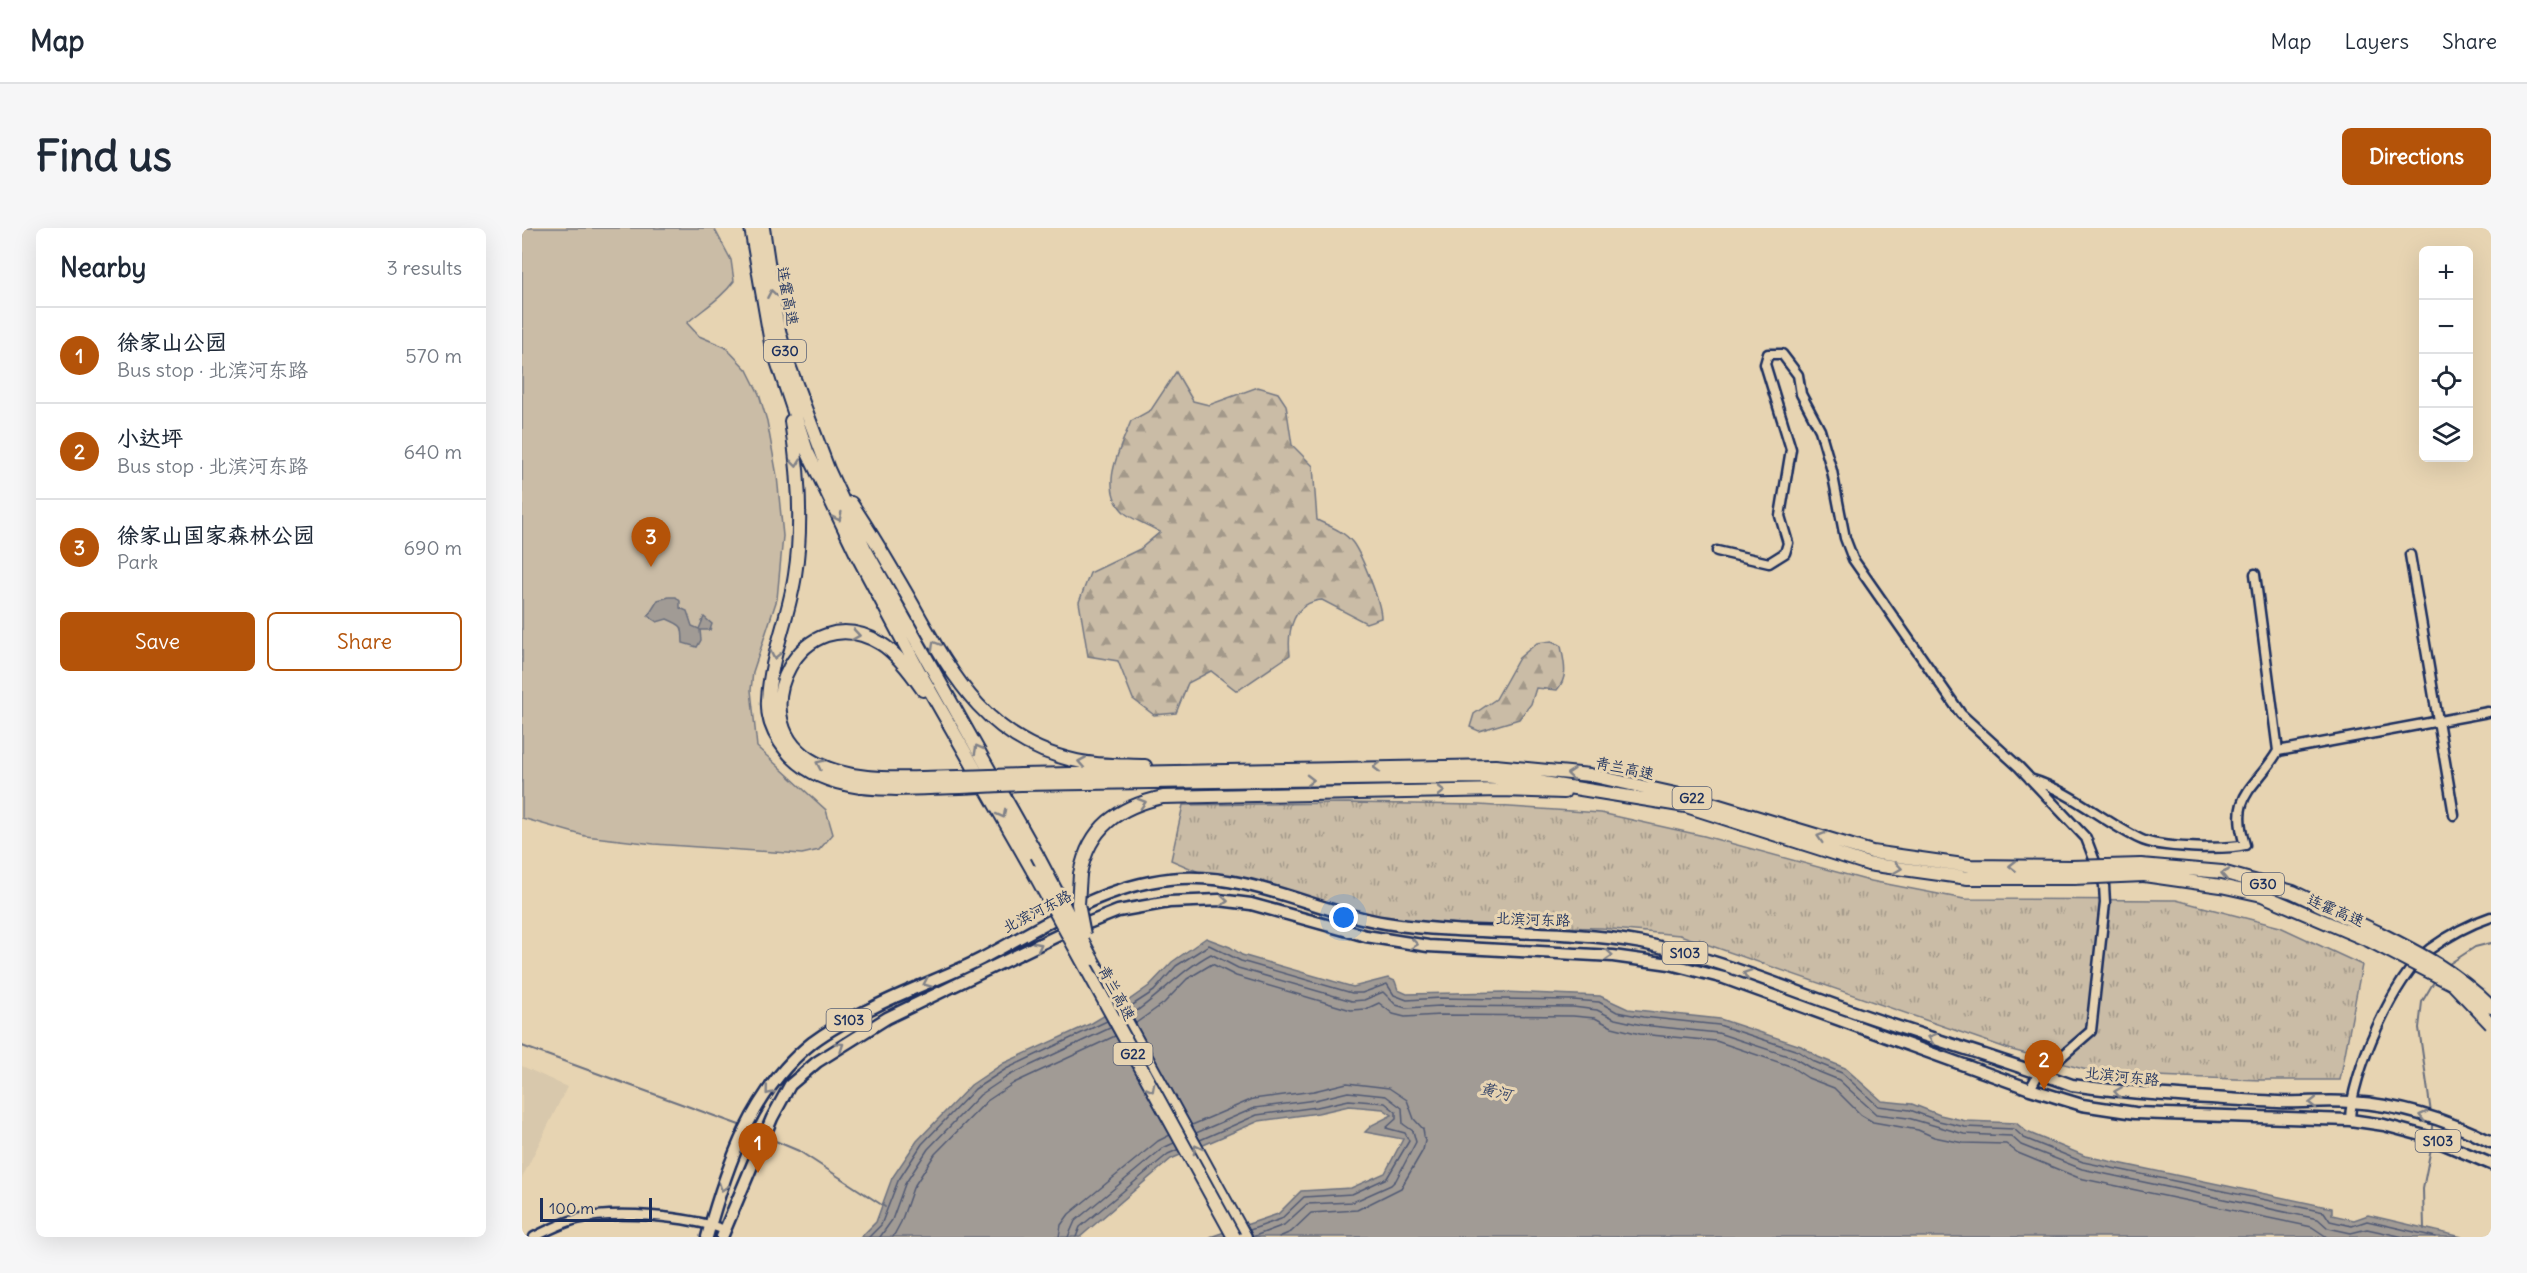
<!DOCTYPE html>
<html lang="en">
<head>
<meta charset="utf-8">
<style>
	:root { --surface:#fff; --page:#f6f6f7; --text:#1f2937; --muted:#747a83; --line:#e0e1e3; --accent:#b45309 }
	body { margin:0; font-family:Delius,"LXGW WenKai TC",sans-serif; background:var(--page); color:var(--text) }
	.controls { position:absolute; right:18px; top:18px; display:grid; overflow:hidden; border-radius:9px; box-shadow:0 6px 24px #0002 }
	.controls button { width:54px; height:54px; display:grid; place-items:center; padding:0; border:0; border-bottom:2px solid var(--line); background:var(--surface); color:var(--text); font:30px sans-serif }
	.scale { position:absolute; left:18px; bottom:15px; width:112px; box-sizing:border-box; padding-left:6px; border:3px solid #1b2f5e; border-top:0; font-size:16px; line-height:21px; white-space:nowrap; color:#1b2f5e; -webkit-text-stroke:4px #e7d4b2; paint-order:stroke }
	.you { position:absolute; left:822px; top:690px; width:21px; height:21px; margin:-15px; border:4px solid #fff; border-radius:50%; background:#1a73e8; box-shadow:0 0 0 9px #1a73e833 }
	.badge { display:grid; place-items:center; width:39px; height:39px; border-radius:50%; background:var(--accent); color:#fff; font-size:20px; font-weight:700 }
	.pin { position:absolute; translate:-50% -50px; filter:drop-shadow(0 2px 3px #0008) }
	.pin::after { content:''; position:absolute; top:32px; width:21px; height:18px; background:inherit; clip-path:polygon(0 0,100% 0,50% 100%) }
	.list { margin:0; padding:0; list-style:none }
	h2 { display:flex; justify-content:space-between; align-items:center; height:78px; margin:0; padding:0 24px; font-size:26px }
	h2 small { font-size:20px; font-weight:400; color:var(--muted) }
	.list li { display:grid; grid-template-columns:39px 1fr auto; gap:18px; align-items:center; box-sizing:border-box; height:96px; padding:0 24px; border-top:2px solid var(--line) }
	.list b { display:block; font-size:22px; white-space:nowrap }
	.list p { margin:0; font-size:20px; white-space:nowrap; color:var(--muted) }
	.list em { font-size:20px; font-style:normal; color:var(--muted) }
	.actions { display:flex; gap:12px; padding:18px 24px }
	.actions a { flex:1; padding:14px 0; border:2px solid var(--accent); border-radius:9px; text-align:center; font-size:21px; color:var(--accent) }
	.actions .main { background:var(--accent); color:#fff }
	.icon { flex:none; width:33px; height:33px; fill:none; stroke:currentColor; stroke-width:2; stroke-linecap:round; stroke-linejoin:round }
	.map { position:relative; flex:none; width:1969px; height:1009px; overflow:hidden; border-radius:9px }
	header { display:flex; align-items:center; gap:36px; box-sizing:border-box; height:84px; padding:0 30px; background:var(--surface); border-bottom:2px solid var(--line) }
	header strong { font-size:28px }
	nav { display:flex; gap:33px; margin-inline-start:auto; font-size:21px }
	.intro { display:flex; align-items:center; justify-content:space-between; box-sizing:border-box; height:144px; padding:0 36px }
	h1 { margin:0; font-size:42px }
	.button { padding:15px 27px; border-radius:9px; background:var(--accent); color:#fff; font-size:21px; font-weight:700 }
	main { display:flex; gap:36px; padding:0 36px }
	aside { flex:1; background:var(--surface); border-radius:9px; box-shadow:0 6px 24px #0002 }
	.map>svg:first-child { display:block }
	.built { fill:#d8c8ac }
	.grass { fill:url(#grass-tufts); stroke:#727682; stroke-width:1.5 }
	.forest { fill:url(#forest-firs); stroke:#727682; stroke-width:1.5 }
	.park { fill:#cabca6; stroke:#727682; stroke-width:1.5 }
	.water { fill:#a19b95; stroke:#6b707f; stroke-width:1.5 }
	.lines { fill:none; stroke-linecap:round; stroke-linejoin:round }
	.shore { stroke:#515a74; stroke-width:1.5 }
	.stream { stroke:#6b707f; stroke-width:2 }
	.minor-casing { stroke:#1b2f5e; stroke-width:13 }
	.major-casing { stroke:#1b2f5e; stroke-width:15 }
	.highway-casing { stroke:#1b2f5e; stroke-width:16 }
	.minor { stroke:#e7d4b2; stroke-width:8 }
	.major { stroke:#e7d4b2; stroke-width:10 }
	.highway { stroke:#e7d4b2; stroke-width:12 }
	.highway-bridge-casing { stroke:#1b2f5e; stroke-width:16; stroke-linecap:butt }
	.highway-bridge { stroke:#e7d4b2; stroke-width:12 }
	.oneway { stroke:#818288 }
	.labels { text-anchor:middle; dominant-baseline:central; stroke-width:6; stroke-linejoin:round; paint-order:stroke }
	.shield { fill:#e7d4b2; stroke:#586077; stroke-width:1.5 }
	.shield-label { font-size:14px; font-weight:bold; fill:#1b2f5e }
	.street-label { font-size:15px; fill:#1b2f5e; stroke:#e7d4b2 }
	.water-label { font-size:16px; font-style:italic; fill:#364569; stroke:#e7d4b2 }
</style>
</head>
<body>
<header>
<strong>Map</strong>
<nav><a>Map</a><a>Layers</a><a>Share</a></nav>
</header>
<div class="intro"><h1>Find us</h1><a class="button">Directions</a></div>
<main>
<aside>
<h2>Nearby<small>3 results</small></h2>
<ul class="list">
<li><span class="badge">1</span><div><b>徐家山公园</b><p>Bus stop · 北滨河东路</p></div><em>570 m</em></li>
<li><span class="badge">2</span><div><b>小达坪</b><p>Bus stop · 北滨河东路</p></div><em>640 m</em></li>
<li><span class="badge">3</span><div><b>徐家山国家森林公园</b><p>Park</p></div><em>690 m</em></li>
</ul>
<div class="actions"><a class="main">Save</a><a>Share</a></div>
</aside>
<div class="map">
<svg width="1969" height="1009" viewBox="0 0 1969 1009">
	<defs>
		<pattern id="grass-tufts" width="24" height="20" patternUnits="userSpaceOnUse" patternTransform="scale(1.5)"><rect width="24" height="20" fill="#cabca6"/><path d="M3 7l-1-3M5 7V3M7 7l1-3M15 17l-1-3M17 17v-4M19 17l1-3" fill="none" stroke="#a3998a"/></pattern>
		<pattern id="forest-firs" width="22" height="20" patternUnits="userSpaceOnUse" patternTransform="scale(1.5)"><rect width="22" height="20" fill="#cabca6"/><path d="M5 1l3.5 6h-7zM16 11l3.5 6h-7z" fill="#a3998a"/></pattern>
	</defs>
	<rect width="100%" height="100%" fill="#e7d4b2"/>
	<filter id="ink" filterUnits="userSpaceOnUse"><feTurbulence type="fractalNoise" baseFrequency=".0167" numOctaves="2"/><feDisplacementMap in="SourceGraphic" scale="12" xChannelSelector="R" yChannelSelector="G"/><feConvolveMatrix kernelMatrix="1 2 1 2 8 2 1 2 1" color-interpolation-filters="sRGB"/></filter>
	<g filter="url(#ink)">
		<path class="built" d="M0 838 45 859 0 950Z"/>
		<path class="grass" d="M825 575 957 577 1079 585 1182 608 1344 652 1442 671 1654 672 1758 699 1840 737 1818 852H1739L1580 846 1490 822 1158 707 1079 700 960 698 867 691 698 653 649 632 661 577Z"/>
		<path class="forest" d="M654 144 671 173 687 177 736 159 756 165 764 177 770 217 791 238 795 292C807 298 822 303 831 315 840 328 859 374 859 390L844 395 800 372C771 374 765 403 768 427L715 463 689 443 666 455 654 485 632 487 611 471 596 433 566 428 557 374 568 345 618 321 638 304C628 298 614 293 604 286 575 261 598 221 609 193L629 182Z
			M1030 413 1039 418C1042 435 1047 448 1035 462L1014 460 1009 476 997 491 957 503 948 499 952 486 974 471 997 430 1015 415Z"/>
		<path class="park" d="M0 0H192L209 32 212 53C200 70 181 81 165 95L177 108 203 119 225 142 237 166 245 193 255 248 261 308 255 371 231 444 229 462 235 519 304 582 311 606 297 622 280 626 132 616 63 608 0 590Z"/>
		<path class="water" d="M147 369H154L158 373V380L165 383 170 398 177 401 182 389 190 396 188 402H178L179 412 175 419 161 415C160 398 163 399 145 391L135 394 126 388 136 372Z
			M684 710 708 719 720 727 831 759 866 750 873 753 876 762 885 766 981 764 1078 768 1106 781 1198 791 1279 818 1296 829 1323 840 1360 873 1390 876 1418 887 1444 893 1494 895 1505 904 1563 928 1810 980V987L1832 992 1846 987 1940 1009H688L756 986 779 963 829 960 863 945 881 911 843 904 850 897 870 887 861 881 827 878 796 885 737 893 649 931 558 1009H339L354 994 370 950 395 913 449 857 482 835 570 795 600 777 627 758 650 734Z"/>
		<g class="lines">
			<path class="shore" d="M606 780 632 763 654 738 687 717 719 733 830 765H840L865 756 872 767 885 772 918 770 1051 772 1077 774 1095 784 1121 789 1197 797 1276 823 1293 834 1320 845 1356 878 1388 882 1417 893 1443 899 1492 901 1502 910 1561 934 1802 984 1808 993 1830 998 1845 993 1914 1009
				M609 787C638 768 659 742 689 726L716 740 830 773 842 772 861 764 874 777 884 780 918 778 1051 779 1075 782 1093 791 1120 797 1196 805 1272 830 1290 841 1317 852 1354 886 1386 890 1442 906 1489 908 1499 917 1560 941 1796 991 1806 1000 1829 1005 1845 1001 1882 1009
				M614 795 642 775 665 751 690 736 714 748 829 782 844 781 857 775 871 786 883 789 918 787 1051 788 1073 790 1090 799 1118 806 1194 813 1268 838 1286 850 1312 860 1339 887 1351 894 1396 902 1412 909 1441 915 1484 916 1496 925 1557 950 1790 999 1805 1009
				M670 897 731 871 792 863 825 855 867 860 885 872 892 891 901 901 903 913 901 922 879 960 835 982 789 985 769 1004 757 1009
				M674 905 733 880 793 872 826 864 864 868 880 880 881 896 891 903 894 914 874 952 869 957 831 974 785 976 762 997 730 1009
				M678 912 735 887 795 879 827 872 863 875 874 884V891L864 900 883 905 887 913 865 950 830 966 782 969 759 991 728 1002
				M347 1009 359 997 376 953 400 916 453 861 484 841 585 793
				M358 1009 370 992 383 956 406 921 458 867 488 847 588 800
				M371 1009 379 994 391 960 413 926 465 873 492 855 593 808
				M537 1009 539 997 547 986 636 913 648 907
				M546 1009 553 993 641 920 652 915
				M554 1009 558 999 646 926 655 922"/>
			<path class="stream" d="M1924 738 1953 719 1969 715
				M0 818 220 898
				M1909 885 1897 800 1900 774 1913 752
				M1910 894V906
				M228 902 239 906
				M244 909 277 923 363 979
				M1902 1001 1901 961 1910 915"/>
			<defs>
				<path id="minor" d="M1195 323 1247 335 1263 325 1266 315 1258 288 1269 221 1243 136 1246 126H1260L1276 147 1279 166 1298 202 1310 243 1323 310 1331 331 1439 486 1497 539 1564 610 1582 657 1583 675 1569 803 1531 836 1517 845 1508 861
					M1888 327 1932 587
					M1756 523 1966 484
					M1508 551C1549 563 1580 593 1618 611 1636 620 1702 622 1723 617 1707 565 1733 562 1756 523L1733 346
					M1828 892C1829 847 1872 748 1908 721 1926 708 1948 696 1969 689
					M12 1009C26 1002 40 995 55 991 94 982 166 988 203 1002"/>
				<path id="major" d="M185 1009C205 937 230 862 291 814 310 800 331 789 352 779 387 761 424 749 459 731 524 697 584 654 659 650 730 646 795 684 864 695 949 709 1036 699 1120 715 1194 730 1265 761 1335 785 1407 810 1479 831 1550 857 1618 867 1687 870 1756 874 1780 875 1805 872 1829 874 1877 877 1926 892 1969 914
					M200 1009 250 890 268 857 295 834 365 790 541 705 596 683 647 674 697 672 729 676 844 708 906 718 1091 728 1148 736 1202 750 1508 861 1560 877 1613 885 1828 892 1862 897 1903 908 1969 936"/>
				<path id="highway" d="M229 0 249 115 285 223 335 327 398 445 511 643
					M241 0 255 95 265 132 306 241 343 321 515 627
					M269 193C277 244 281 296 273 347 267 389 248 429 246 472 245 487 250 502 258 514 296 573 378 560 439 559
					M329 275C350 306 369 339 388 372 430 447 463 513 555 533 577 538 600 537 623 538
					M401 462C390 446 375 425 358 415 280 368 219 487 287 531 330 558 389 549 438 549
					M499 547 973 538 1068 547 1167 569 1350 624 1448 638 1549 639
					M499 556 957 549 1003 552 1164 578 1346 636 1446 650H1551
					M1619 637 1700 644 1771 664 1855 704
					M558 646C567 599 596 579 641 569L979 562 1042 564
					M1622 647 1699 658 1740 667 1848 713
					M570 731 723 1009"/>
			</defs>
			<use href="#minor" class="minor-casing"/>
			<use href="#major" class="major-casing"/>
			<use href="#highway" class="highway-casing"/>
			<use href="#minor" class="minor"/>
			<use href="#major" class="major"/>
			<use href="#highway" class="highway"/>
			<defs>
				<path id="highway-bridge" d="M438 549 499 547
					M439 559 499 556
					M515 627 570 731
					M1549 639 1619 637
					M511 643 712 1009
					M558 646 556 676 562 707
					M1551 650 1622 647
					M1855 704C1901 727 1932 743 1969 779
					M1848 713 1931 756 1969 796"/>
			</defs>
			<use href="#highway-bridge" class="highway-bridge-casing"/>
			<use href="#highway-bridge" class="highway-bridge"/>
		</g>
		<defs><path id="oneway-chevron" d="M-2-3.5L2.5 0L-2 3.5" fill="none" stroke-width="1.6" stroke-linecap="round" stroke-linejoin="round" transform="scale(1.5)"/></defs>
		<g class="oneway">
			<use href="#oneway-chevron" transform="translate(250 66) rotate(-100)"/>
			<use href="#oneway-chevron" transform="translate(274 235) rotate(84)"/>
			<use href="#oneway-chevron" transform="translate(316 289) rotate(64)"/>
			<use href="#oneway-chevron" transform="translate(334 407) rotate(9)"/>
			<use href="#oneway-chevron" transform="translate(413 417) rotate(-120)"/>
			<use href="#oneway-chevron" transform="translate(253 427) rotate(103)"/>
			<use href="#oneway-chevron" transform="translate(456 521) rotate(-119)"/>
			<use href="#oneway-chevron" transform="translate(560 534) rotate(-170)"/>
			<use href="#oneway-chevron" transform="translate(298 536) rotate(-155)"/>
			<use href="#oneway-chevron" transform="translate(855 539) rotate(179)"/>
			<use href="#oneway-chevron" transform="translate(1049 546) rotate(-174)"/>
			<use href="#oneway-chevron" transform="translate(788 552) rotate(-1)"/>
			<use href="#oneway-chevron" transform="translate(919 563) rotate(-1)"/>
			<use href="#oneway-chevron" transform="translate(620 575) rotate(-16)"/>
			<use href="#oneway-chevron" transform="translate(480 586) rotate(61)"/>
			<use href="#oneway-chevron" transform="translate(1299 609) rotate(-163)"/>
			<use href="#oneway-chevron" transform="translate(1491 638) rotate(-180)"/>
			<use href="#oneway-chevron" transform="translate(1376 640) rotate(8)"/>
			<use href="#oneway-chevron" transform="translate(1703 646) rotate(-168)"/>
			<use href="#oneway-chevron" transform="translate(702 673) rotate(4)"/>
			<use href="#oneway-chevron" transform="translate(892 716) rotate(8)"/>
			<use href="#oneway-chevron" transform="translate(516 718) rotate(-27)"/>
			<use href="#oneway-chevron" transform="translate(1087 727) rotate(5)"/>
			<use href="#oneway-chevron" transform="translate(1225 746) rotate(-161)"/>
			<use href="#oneway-chevron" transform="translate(405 755) rotate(156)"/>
			<use href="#oneway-chevron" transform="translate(1410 810) rotate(-162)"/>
			<use href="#oneway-chevron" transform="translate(318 818) rotate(-34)"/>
			<use href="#oneway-chevron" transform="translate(629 860) rotate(62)"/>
			<use href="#oneway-chevron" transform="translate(247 863) rotate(129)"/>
			<use href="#oneway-chevron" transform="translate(1596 864) rotate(-172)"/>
			<use href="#oneway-chevron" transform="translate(1791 875) rotate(179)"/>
			<use href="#oneway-chevron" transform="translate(1901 888) rotate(-166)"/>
			<use href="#oneway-chevron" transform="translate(675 921) rotate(-119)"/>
			<use href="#oneway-chevron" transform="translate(201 959) rotate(108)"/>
		</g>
	</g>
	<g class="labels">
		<g class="shield">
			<rect x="242" y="112" width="42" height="22" rx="4.5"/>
			<rect x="1150.5" y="559" width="39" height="22" rx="4.5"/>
			<rect x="1720" y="645" width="42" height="22" rx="4.5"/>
			<rect x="1140.5" y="714" width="45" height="22" rx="4.5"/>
			<rect x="304.5" y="781" width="45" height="22" rx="4.5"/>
			<rect x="591.5" y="815" width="39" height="22" rx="4.5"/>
			<rect x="1893.5" y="902" width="45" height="22" rx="4.5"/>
		</g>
		<g class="shield-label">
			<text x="263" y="123">G30</text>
			<text x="1170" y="570">G22</text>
			<text x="1741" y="656">G30</text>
			<text x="1163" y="725">S103</text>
			<text x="327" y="792">S103</text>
			<text x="611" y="826">G22</text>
			<text x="1916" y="913">S103</text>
		</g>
		<g class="street-label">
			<text transform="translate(266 68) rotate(80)">连霍高速</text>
			<text transform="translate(1103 540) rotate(12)">青兰高速</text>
			<text transform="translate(1814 682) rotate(23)">连霍高速</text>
			<text transform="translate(515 683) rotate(-27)">北滨河东路</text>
			<text transform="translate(1011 691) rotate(2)">北滨河东路</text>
			<text transform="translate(595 765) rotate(62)">青兰高速</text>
			<text transform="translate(1600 848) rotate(6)">北滨河东路</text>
		</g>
		<g class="water-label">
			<text transform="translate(974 863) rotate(14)">黄河</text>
		</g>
	</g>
</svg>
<div class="controls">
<button>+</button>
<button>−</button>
<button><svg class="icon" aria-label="locate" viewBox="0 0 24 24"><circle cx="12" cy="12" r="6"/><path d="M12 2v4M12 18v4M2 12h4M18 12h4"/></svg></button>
<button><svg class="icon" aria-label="layers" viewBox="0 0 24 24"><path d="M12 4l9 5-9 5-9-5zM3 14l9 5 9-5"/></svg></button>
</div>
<div class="scale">100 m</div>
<div class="you"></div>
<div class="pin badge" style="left:236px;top:945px">1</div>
<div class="pin badge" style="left:1522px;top:862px">2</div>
<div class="pin badge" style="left:129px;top:339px">3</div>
</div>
</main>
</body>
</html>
